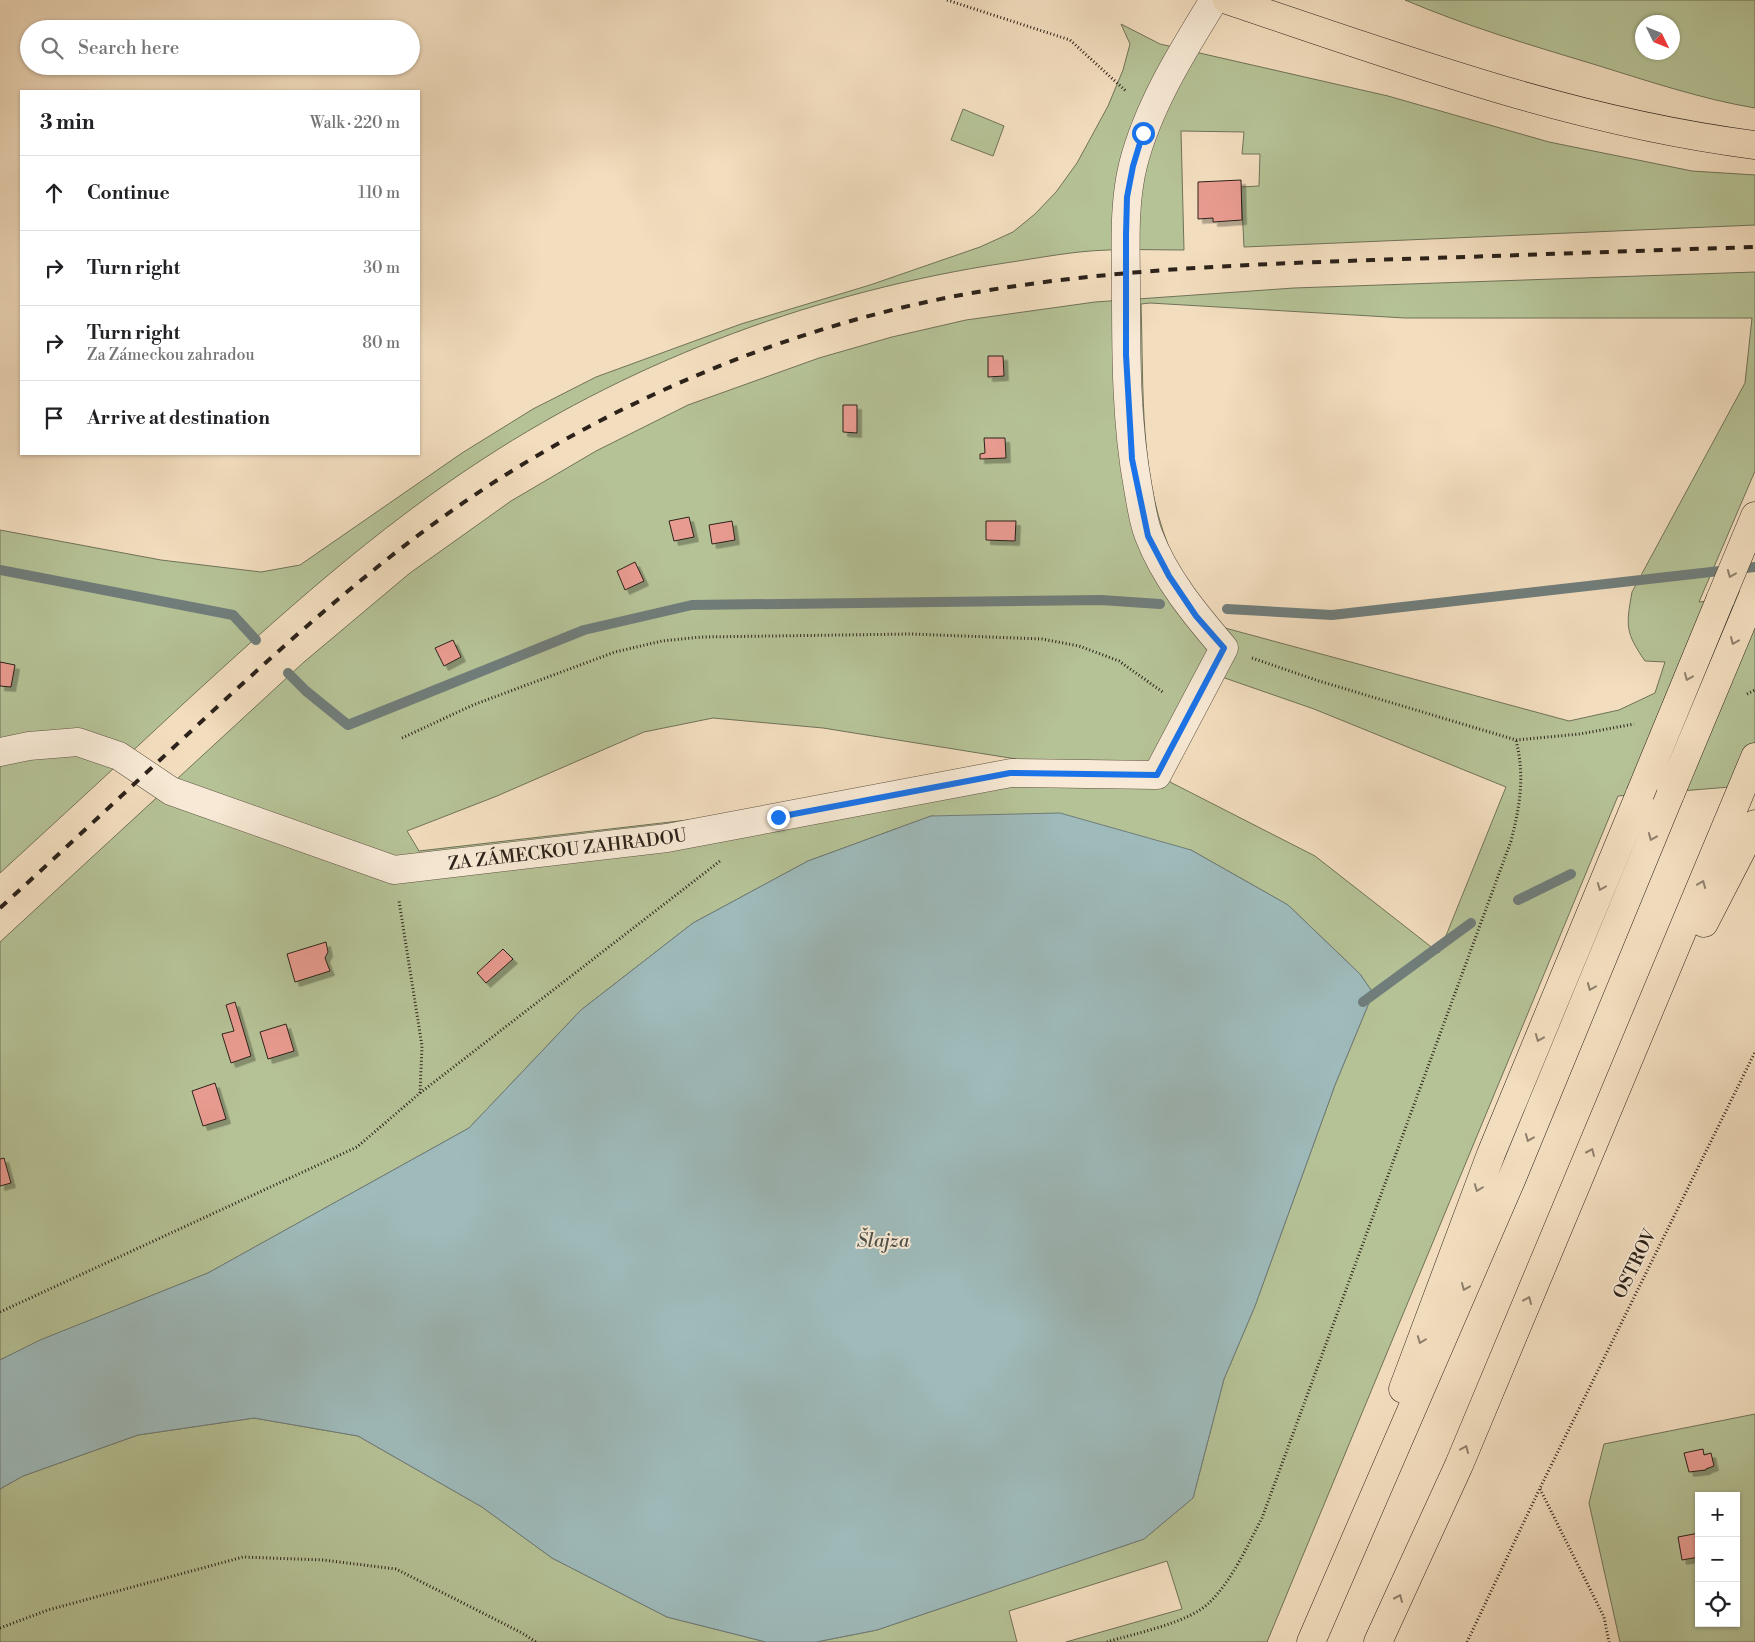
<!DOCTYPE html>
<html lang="en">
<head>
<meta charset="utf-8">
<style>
	:root { --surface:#fff; --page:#f6f6f6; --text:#202124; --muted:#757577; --line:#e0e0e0 }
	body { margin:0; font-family:"Libre Bodoni",serif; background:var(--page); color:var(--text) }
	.controls { position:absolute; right:15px; bottom:15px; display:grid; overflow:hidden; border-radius:0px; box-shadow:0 1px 4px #0004 }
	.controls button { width:45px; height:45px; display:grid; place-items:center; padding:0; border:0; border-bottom:1px solid var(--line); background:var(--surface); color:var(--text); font:25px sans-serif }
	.compass { position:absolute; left:1635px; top:15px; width:45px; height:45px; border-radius:50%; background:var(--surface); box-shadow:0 1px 4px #0004; rotate:133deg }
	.stop { position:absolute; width:15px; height:15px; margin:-11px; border:4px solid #1a73e8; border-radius:50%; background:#fff }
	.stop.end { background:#1a73e8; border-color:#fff; box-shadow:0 1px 5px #0008 }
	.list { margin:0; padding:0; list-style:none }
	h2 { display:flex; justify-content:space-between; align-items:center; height:65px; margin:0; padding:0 20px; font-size:21px }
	h2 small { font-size:16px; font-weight:400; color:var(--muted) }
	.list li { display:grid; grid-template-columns:32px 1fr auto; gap:15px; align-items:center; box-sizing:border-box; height:75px; padding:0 20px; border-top:1px solid var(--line) }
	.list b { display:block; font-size:19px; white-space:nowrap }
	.list p { margin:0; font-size:16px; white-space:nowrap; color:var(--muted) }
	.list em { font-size:16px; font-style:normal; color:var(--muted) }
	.icon { flex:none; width:28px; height:28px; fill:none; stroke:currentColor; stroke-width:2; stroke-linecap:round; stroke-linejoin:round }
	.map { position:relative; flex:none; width:1755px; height:1642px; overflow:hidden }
	.search { position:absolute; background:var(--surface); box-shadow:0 1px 4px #0004; left:20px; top:20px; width:400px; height:55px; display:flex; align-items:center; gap:12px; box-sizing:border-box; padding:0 18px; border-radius:28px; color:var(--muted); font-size:19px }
	.panel { position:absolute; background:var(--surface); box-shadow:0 1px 4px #0004; left:20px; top:90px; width:400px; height:365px; border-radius:0px }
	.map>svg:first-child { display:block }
	.green { fill:#b5c296; stroke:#707258; fill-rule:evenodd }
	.water { fill:#9ebaba; stroke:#707d7a }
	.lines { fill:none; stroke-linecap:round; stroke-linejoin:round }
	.stream { stroke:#707d7a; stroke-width:10 }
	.building { fill:#e89b90; stroke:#2c221a; filter:url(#shadow) }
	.minor-casing { stroke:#5e5143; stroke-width:29 }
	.major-casing { stroke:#2c221a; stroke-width:29 }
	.highway-casing { stroke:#2c221a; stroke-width:29 }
	.path { stroke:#2c221a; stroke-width:3; stroke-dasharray:1 2.5; stroke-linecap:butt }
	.minor { stroke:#f7e9d5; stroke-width:28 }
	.major { stroke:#f2ddbe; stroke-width:28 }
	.highway { stroke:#f2ddbe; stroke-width:28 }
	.rail { stroke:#2c221a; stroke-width:4; stroke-dasharray:9 9; stroke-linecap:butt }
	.highway-bridge-casing { stroke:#2c221a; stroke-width:29; stroke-linecap:butt }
	.highway-bridge { stroke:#f2ddbe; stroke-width:28 }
	.oneway { stroke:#8f806c }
	.route { stroke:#1a73e8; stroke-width:6 }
	.labels { text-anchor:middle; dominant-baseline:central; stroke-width:4; stroke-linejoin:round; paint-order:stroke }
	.street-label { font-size:18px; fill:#2c221a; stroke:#f7e9d5 }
	.water-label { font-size:19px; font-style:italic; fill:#4e504a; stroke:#f7e9d5 }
</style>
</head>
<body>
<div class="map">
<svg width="1755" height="1642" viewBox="0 0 1755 1642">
	<defs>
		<filter id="shadow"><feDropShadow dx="4.5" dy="4.5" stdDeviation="0" flood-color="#0004"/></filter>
	</defs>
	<rect width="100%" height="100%" fill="#f2ddbe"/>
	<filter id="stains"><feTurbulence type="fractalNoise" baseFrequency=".004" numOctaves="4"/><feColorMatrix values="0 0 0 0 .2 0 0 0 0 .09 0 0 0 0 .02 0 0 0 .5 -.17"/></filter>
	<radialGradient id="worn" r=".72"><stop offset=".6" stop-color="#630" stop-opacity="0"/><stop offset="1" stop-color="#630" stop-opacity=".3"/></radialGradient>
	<path class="green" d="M1405 0H1755V108C1701 99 1645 80 1593 64 1530 45 1466 26 1405 0ZM1642 22H1672V52H1642Z
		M1121 24 1160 44 1388 96 1549 142 1692 171 1755 175V225L1244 247 1241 187 1259 186 1260 154H1242L1244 132 1181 131 1184 250C1159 250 1133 249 1108 250 1073 251 1039 258 1005 263 821 291 639 357 483 459 375 529 278 617 183 704 122 761 61 817 0 873V530L161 560 261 572 300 565 462 453 533 409 596 377 741 324 870 285 980 247 1013 232 1035 214 1056 192 1077 163 1108 106 1123 70 1130 44Z
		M963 109 1004 126 993 156 951 140Z
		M1755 272V471L1699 602 1755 595V785L1618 796 1267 1642H1066L1182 1609 1167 1561 1009 1611 1017 1642H816L877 1630 1144 1539 1193 1498 1224 1379 1255 1306 1335 1085 1373 993 1360 974 1288 905 1191 850 931 816 808 861 693 923 581 1010 469 1128 208 1273 41 1340 0 1360V942L304 662 410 573 511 501 596 451 688 405 819 358 892 337 966 320 1095 302 1294 288ZM1150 303 1405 318H1752L1745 383 1632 592C1626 626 1625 632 1645 661L1665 662 1655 693 1619 710 1569 721 1225 628C1206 607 1187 587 1175 561 1138 483 1144 389 1141 304ZM1219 676 1314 709 1506 787 1439 953 1315 856 1170 782 1169 776ZM713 718 823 728 1016 759 757 812 419 851 407 831 497 796 644 732Z
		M1755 1414V1642H1620L1589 1503 1604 1444ZM1699 1496H1736V1623H1699Z
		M254 1418 358 1436 482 1507 552 1558 667 1617 766 1642H0V1489L23 1476 138 1435Z"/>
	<path class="water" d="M1060 813 1191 850 1288 905 1360 974 1373 993 1335 1085 1255 1306 1224 1379 1193 1498 1144 1539 877 1630 816 1642H766L667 1617 552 1558 482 1507 358 1436 254 1418 138 1435 23 1476 0 1489V1360L40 1340 208 1273 469 1128 581 1010 693 923 808 861 931 816Z"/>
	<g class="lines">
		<path class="stream" d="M0 570 233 615 256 640
			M1227 609 1332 615 1755 567
			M288 673 306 691 348 725 584 630 692 605 1101 600 1160 604
			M1518 900 1571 874
			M1363 1002 1471 923"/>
	</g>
	<path class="building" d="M1241 180 1242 220 1213 222V218L1198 219V182Z
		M988 356H1003L1004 376 988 377Z
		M843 405H857V433L843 432Z
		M984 438H1005L1006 458 980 459V454L985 453Z
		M689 517 694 537 674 541 669 521Z
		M732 521 735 540 712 544 709 525Z
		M986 521H1016L1015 541 986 540Z
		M635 562 644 581 625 590 617 571Z
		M453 640 461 657 444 666 435 648Z
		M0 662 15 665 11 687 0 686Z
		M326 942 328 952 325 958 330 971 295 982 287 954Z
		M503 949 513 959 486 983 477 973Z
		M235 1002 251 1056 231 1063 222 1034 234 1031 226 1005Z
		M286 1024 294 1051 268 1059 260 1032Z
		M215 1083 226 1119 203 1126 192 1091Z
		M4 1158 11 1183 0 1186V1159Z
		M1703 1449 1704 1455 1711 1453 1714 1466 1706 1469V1470L1689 1472 1684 1453Z
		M1699 1533V1557L1682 1560 1678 1537Z"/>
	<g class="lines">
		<defs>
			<g id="minor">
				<path id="s1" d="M0 752 29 746 78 742 119 756 171 791 394 870 667 838 1011 773 1157 775 1224 648C1195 614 1165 578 1149 536 1143 522 1141 504 1138 488 1126 423 1126 356 1126 289 1126 248 1123 206 1133 165 1148 106 1182 52 1214 0"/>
			</g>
			<path id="major" d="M1227 0C1400 58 1573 122 1755 145"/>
			<path id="highway" d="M1720 600 1755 516
				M1704 923 1755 824
				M1403 1389 1491 1154 1640 794
				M1311 1642 1512 1178 1671 792
				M1378 1642 1459 1465 1755 757"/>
		</defs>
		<use href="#minor" class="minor-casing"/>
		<use href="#major" class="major-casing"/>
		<use href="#highway" class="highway-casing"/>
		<path class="path" d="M947 0 1070 40 1127 92
			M1252 658 1319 681 1516 740 1580 734 1634 724
			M1747 694 1755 690
			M402 738 473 705 615 652 662 641 701 637 911 634 1042 639 1079 646 1119 661 1164 693
			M420 1093 720 861
			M0 1312 357 1147 420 1093 422 1046 399 901
			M1540 1489 1604 1617 1609 1642
			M0 1628 48 1610 243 1557 323 1560 396 1569 522 1633 536 1642
			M1107 1642C1136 1633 1189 1623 1210 1602 1233 1579 1247 1546 1262 1518L1511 841C1520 806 1525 776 1516 740
			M1467 1642 1540 1488 1755 1052"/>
		<use href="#minor" class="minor"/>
		<use href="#major" class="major"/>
		<use href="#highway" class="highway"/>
		<path class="rail" d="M0 908C68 846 135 783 202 721 295 635 391 548 499 479 637 391 800 325 961 295 1097 270 1235 265 1372 260 1500 256 1627 251 1755 247"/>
		<defs>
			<path id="highway-bridge" d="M1671 792 1753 596
				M1640 794 1720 600"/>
		</defs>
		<use href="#highway-bridge" class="highway-bridge-casing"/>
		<use href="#highway-bridge" class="highway-bridge"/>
	</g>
	<defs><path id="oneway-chevron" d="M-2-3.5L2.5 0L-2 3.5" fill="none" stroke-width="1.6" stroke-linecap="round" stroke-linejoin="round" transform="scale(1.25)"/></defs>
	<g class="oneway">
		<use href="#oneway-chevron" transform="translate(1731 574) rotate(112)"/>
		<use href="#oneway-chevron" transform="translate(1734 641) rotate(113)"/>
		<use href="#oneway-chevron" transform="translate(1688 677) rotate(113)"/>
		<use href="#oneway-chevron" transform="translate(1652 837) rotate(112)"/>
		<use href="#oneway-chevron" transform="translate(1702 884) rotate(-68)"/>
		<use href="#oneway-chevron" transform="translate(1601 887) rotate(112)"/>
		<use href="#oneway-chevron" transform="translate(1591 987) rotate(112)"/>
		<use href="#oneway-chevron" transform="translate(1539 1038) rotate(112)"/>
		<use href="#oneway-chevron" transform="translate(1529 1138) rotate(112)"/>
		<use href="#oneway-chevron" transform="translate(1591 1152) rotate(-66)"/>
		<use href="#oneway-chevron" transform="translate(1478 1188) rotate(111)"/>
		<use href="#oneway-chevron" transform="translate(1465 1287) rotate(113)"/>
		<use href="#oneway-chevron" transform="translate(1528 1300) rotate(-67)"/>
		<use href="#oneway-chevron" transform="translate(1421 1340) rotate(111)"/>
		<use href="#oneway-chevron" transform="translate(1465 1449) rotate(-67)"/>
		<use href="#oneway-chevron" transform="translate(1399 1598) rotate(-66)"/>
	</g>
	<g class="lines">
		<path class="route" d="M778 817 1010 773 1157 775 1224 648 1196 616 1169 576 1148 536 1132 459 1126 355V235L1127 197 1133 166 1143 133"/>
	</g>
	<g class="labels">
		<g class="street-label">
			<text stroke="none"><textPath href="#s1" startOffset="596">ZA ZÁMECKOU ZAHRADOU</textPath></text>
			<text transform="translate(1635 1264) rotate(-64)">OSTROV</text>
		</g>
		<g class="water-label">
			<text x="883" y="1241">Šlajza</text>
		</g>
	</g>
	<rect width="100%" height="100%" filter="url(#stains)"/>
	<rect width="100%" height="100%" fill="url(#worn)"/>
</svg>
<div class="controls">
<button>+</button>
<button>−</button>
<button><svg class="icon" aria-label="locate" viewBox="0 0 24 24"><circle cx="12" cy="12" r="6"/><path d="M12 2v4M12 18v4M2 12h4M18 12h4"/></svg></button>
</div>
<svg class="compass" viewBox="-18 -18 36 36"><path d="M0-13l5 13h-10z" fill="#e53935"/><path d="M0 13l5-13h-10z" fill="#757577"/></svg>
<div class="stop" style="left:1143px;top:133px"></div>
<div class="stop end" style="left:778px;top:817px"></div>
<div class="search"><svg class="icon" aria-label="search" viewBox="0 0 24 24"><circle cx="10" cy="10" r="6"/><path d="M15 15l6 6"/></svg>Search here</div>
<section class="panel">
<h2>3 min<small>Walk · 220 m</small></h2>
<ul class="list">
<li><svg class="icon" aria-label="ahead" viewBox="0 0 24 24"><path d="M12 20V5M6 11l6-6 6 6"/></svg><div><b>Continue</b></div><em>110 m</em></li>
<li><svg class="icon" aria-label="right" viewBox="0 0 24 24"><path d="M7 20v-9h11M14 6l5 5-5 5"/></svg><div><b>Turn right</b></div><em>30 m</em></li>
<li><svg class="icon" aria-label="right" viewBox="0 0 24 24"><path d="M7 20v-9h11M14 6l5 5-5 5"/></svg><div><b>Turn right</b><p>Za Zámeckou zahradou</p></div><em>80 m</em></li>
<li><svg class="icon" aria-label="arrive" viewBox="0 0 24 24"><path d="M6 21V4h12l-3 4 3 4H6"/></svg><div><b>Arrive at destination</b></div></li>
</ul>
</section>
</div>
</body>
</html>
